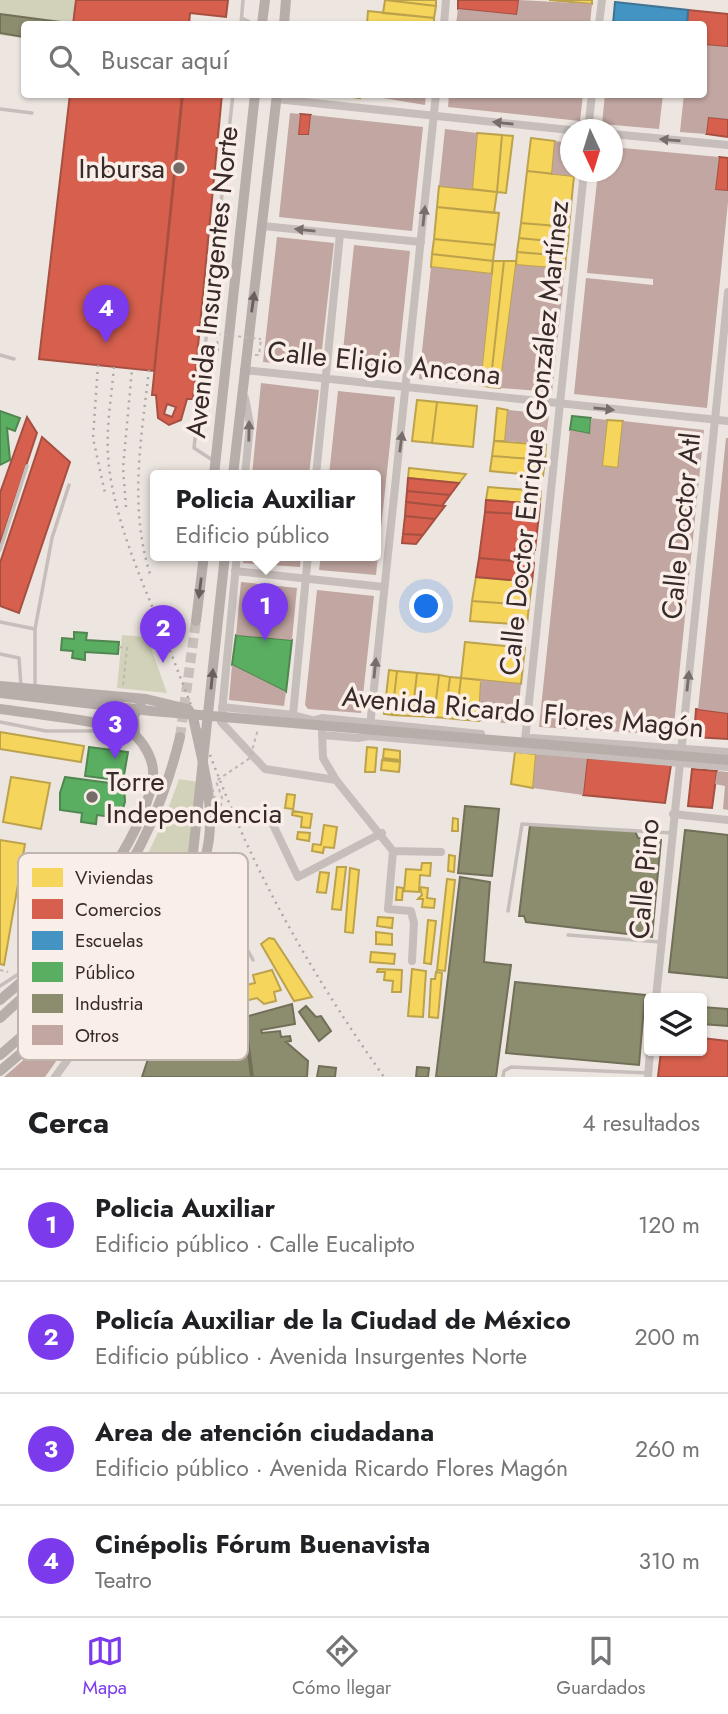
<!DOCTYPE html>
<html lang="es">
<head>
<meta charset="utf-8">
<style>
	:root { --surface:#fff; --page:#f2f2f2; --text:#202124; --muted:#757577; --line:#e0e0e0; --accent:#7c3aed }
	body { margin:0; font-family:Jost,sans-serif; background:var(--page); color:var(--text) }
	.controls { position:absolute; right:21px; bottom:21px; display:grid; overflow:hidden; border-radius:7px; box-shadow:0 2px 5px #0004 }
	.controls button { width:63px; height:63px; display:grid; place-items:center; padding:0; border:0; border-bottom:2px solid var(--line); background:var(--surface); color:var(--text); font:35px sans-serif }
	.compass { position:absolute; left:560px; top:119px; width:63px; height:63px; border-radius:50%; background:var(--surface); box-shadow:0 2px 5px #0004; rotate:176deg }
	.you { position:absolute; left:427px; top:607px; width:24px; height:24px; margin:-18px; border:5px solid #fff; border-radius:50%; background:#1a73e8; box-shadow:0 0 0 10px #1a73e833 }
	.badge { display:grid; place-items:center; width:46px; height:46px; border-radius:50%; background:var(--accent); color:#fff; font-size:23px; font-weight:700 }
	.pin { position:absolute; translate:-50% -58px; filter:drop-shadow(0 2px 4px #0008) }
	.pin::after { content:''; position:absolute; top:37px; width:24px; height:21px; background:inherit; clip-path:polygon(0 0,100% 0,50% 100%) }
	.popup { position:absolute; left:150px; top:470px; width:231px; height:91px; box-sizing:border-box; display:grid; place-content:center; border-radius:7px; background:var(--surface); filter:drop-shadow(0 2px 5px #0005); font-size:23px; white-space:nowrap; color:var(--muted) }
	.popup b { font-size:26px; color:var(--text) }
	.popup::after { content:''; position:absolute; left:50%; top:100%; margin-left:-14px; border:14px solid transparent; border-top-color:var(--surface) }
	.list { margin:0; padding:0; list-style:none }
	h2 { display:flex; justify-content:space-between; align-items:center; height:91px; margin:0; padding:0 28px; font-size:30px }
	h2 small { font-size:23px; font-weight:400; color:var(--muted) }
	.list li { display:grid; grid-template-columns:46px 1fr auto; gap:21px; align-items:center; box-sizing:border-box; height:112px; padding:0 28px; border-top:2px solid var(--line) }
	.list b { display:block; font-size:26px; white-space:nowrap }
	.list p { margin:0; font-size:23px; white-space:nowrap; color:var(--muted) }
	.list em { font-size:23px; font-style:normal; color:var(--muted) }
	.icon { flex:none; width:38px; height:38px; fill:none; stroke:currentColor; stroke-width:2; stroke-linecap:round; stroke-linejoin:round }
	.map { position:relative; flex:none; width:728px; height:1077px; overflow:hidden }
	.search { position:absolute; background:var(--surface); box-shadow:0 2px 5px #0004; left:21px; right:21px; top:21px; height:77px; display:flex; align-items:center; gap:18px; box-sizing:border-box; padding:0 24px; border-radius:7px; color:var(--muted); font-size:26px }
	.sheet { height:539px; background:var(--surface) }
	nav { display:flex; justify-content:space-around; align-items:center; box-sizing:border-box; height:98px; border-top:2px solid var(--line); background:var(--surface); font-size:19px; color:var(--muted) }
	nav a { display:grid; justify-items:center; gap:4px }
	nav .on { color:var(--accent) }
	.map>svg:first-child { display:block }
	.park { fill:#d2d2ba }
	.homes { fill:#f6d55c; stroke:#bda24c; stroke-width:2 }
	.shops { fill:#d6604d; stroke:#a65042; stroke-width:2; fill-rule:evenodd }
	.schools { fill:#4393c3; stroke:#3f7494; stroke-width:2 }
	.public { fill:#5aae61; stroke:#508650; stroke-width:2 }
	.industry { fill:#8c8c6e; stroke:#726f59; stroke-width:2 }
	.building { fill:#c1a6a1 }
	.lines { fill:none; stroke-linecap:round; stroke-linejoin:round }
	.secondary-tunnel { stroke:#c9c0bb; stroke-width:10; stroke-dasharray:10 5; stroke-linecap:butt }
	.path { stroke:#bfb6b2; stroke-width:2; stroke-dasharray:3.5 3.5; stroke-linecap:butt }
	.lane { stroke:#c6beba; stroke-width:3.5 }
	.street { stroke:#c6beba; stroke-width:8 }
	.secondary { stroke:#b7aeaa; stroke-width:10 }
	.rail { stroke:#aea7a4; stroke-width:2.5; stroke-dasharray:2 5; stroke-linecap:butt }
	.path-bridge { stroke:#bfb6b2; stroke-width:2; stroke-dasharray:3.5 3.5; stroke-linecap:butt }
	.secondary-bridge { stroke:#b7aeaa; stroke-width:10 }
	.oneway { fill:#776d6a }
	.oneway2 { fill:#6a5f5c }
	.poi-dot { fill:#776b68; stroke:#faefe8; stroke-width:2.5 }
	.labels { text-anchor:middle; dominant-baseline:central; stroke-width:7; stroke-linejoin:round; paint-order:stroke }
	.poi-label { font-size:28px; fill:#372a28; stroke:#faefe8; text-anchor:end }
	.street-label { font-size:28px; fill:#372a28; stroke:#faefe8 }
	.key { fill:#faefe8; stroke:#c0b4ae; stroke-width:2 }
	.key-label { font-size:19px; fill:#372a28 }
</style>
</head>
<body>
<div class="map">
<svg width="728" height="1077" viewBox="0 0 728 1077">
	<rect width="100%" height="100%" fill="#ede5e0"/>
	<path class="park" d="M0 0H78L71 24H24V38L0 35Z
		M122 635 147 637 167 693 117 688Z
		M179 779 198 782C206 839 194 892 152 933L143 925 99 962 86 950C129 898 157 842 179 779Z"/>
	<path class="homes" d="M385 0 436 6 434 18 383 13Z
		M385 0H436V6Z
		M549 0H592V4Z
		M368 11 434 18V24H367Z
		M332 94H360V98Z
		M477 133 502 135 497 192 472 189Z
		M502 135 513 136 506 193 497 192Z
		M531 138 555 141 552 174 527 171Z
		M527 171 574 176 569 227 521 223Z
		M439 186 497 192 494 213 437 207Z
		M437 207 499 213 495 245 434 239Z
		M521 223 569 227 568 243 519 238Z
		M519 238 568 243 566 256 517 252Z
		M434 239 495 245 493 261 432 254Z
		M517 252 566 256 565 269 516 265Z
		M432 254 493 261 492 274 431 267Z
		M493 261H504L490 387 480 385Z
		M504 261H516V265L500 388 490 387Z
		M417 400 437 402 432 443 412 441Z
		M437 402 477 406 473 447 432 443Z
		M497 408 508 410 505 441H494Z
		M607 420 623 421 618 468 602 466Z
		M494 441 546 445 545 460 492 456Z
		M492 456 545 460 543 476 490 471Z
		M409 468 466 474 459 483 408 478Z
		M488 487 541 491 540 504 486 500Z
		M476 577 532 582 529 605 472 601Z
		M472 601 529 605 527 625 470 621Z
		M465 642 525 648 521 684 461 678Z
		M389 670 397 671 392 715 384 714Z
		M397 671 417 673 412 716 392 715Z
		M417 673 439 675 434 717 412 716Z
		M439 675 450 677 445 718 434 717Z
		M450 677 461 678 456 719 445 718Z
		M461 678 481 680 479 721 456 719Z
		M0 732 84 746 81 762 0 749Z
		M367 747 377 748 375 772H365Z
		M384 749 400 751V760L383 758Z
		M515 752 536 754 533 788 511 784Z
		M382 760 400 762 399 772 381 770Z
		M11 777 50 783 41 829 3 822Z
		M287 794 295 795 293 811 312 814 310 828 301 827 302 817 292 815 293 809 285 808Z
		M453 818 458 819V831H452Z
		M324 825 337 827 334 848 324 847 323 853 312 851 313 844 321 845Z
		M298 832 310 833 309 841 297 839Z
		M0 840 25 844 4 965 0 964Z
		M449 855 455 856 454 872 448 871Z
		M422 863H431L430 876 420 875 419 892 404 891 406 869 421 870Z
		M337 867H346L341 910 332 909Z
		M350 868 359 870 353 933 345 932Z
		M320 872 329 873 326 893 317 892Z
		M447 879 455 880 445 971 437 970Z
		M397 887 403 888 402 900H396Z
		M420 887 428 888 427 898 435 899 434 908 422 907 423 899H418L422 895Z
		M199 894 209 915 203 918 192 903Z
		M378 917 393 918 392 928 377 926Z
		M428 920 436 921 431 964 424 963Z
		M219 921 221 928 229 926 234 944 224 947 225 953 237 950 239 958 235 959 241 969 233 971 238 987 255 983 253 975 272 970 281 990 274 992 276 1001 264 1004 257 998 241 1002 243 1009 230 1012 229 1006 214 1010 216 1017 203 1021V1018L164 1030 157 1002 178 996 179 1003 195 999 192 984 184 986 175 955 180 953 174 942 177 941 175 934 196 928 199 936 202 935 200 926Z
		M376 932 392 934V945L376 944Z
		M269 938 274 939 312 997 294 1001 261 944Z
		M371 952 395 954 394 964 370 962Z
		M378 969 402 970 401 992H392L393 981 384 980 385 972H377Z
		M412 969 426 971 423 1017 408 1016Z
		M436 972 442 973 438 1018 429 1017 431 979H435Z
		M101 1027 151 1042 145 1058 85 1049Z"/>
	<path class="shops" d="M76 0H228L226 17 190 13 189 24H73Z
		M458 0H519L517 15 458 9Z
		M688 10 728 14V47L704 45V24H687Z
		M70 94H182L154 371 39 359Z
		M183 94H222L193 399H187L181 420 169 425 158 418 156 395H152ZM167 404 176 407 172 417 164 414Z
		M300 114 311 115 309 135H298Z
		M708 117 728 119V137L706 134Z
		M719 157 728 158V191L715 190Z
		M27 417 37 433 0 544V493Z
		M42 437 70 462 19 613 0 606V563Z
		M408 478 459 483 450 495 407 491Z
		M407 491 450 495 442 506 406 502Z
		M486 500 540 504 539 515 485 512Z
		M406 502 442 506H445L435 519 405 516Z
		M485 512 539 515 535 550 515 549V561L479 558Z
		M405 516 435 519 423 535 403 534Z
		M403 534 423 535 416 544 402 543Z
		M479 558 534 563 532 582 476 577Z
		M696 709 728 713V739L694 737Z
		M587 758 671 765 665 803 583 795Z
		M692 769 717 771 712 808 688 806Z
		M702 1038 728 1041V1077H658L661 1051H702Z"/>
	<path class="schools" d="M615 2 688 10 687 24H613Z"/>
	<path class="public" d="M0 411 20 418 15 431 7 428 10 460 0 465Z
		M572 416 591 418 590 434 570 430Z
		M74 632 87 633 86 640 119 642 118 654 85 652V660L72 658 73 651 61 650 62 638 74 639Z
		M236 635 292 640 286 692 232 665Z
		M89 747 128 752 123 781 85 776Z
		M65 777 124 785 125 802 120 818 97 815 96 824 81 822 82 813 60 810V793Z"/>
	<path class="industry" d="M0 14 68 23 67 24H24V37L0 33Z
		M465 806 499 809 492 876 458 873Z
		M530 825 635 831 638 838 661 840 652 937 526 922 524 916H519Z
		M685 830 728 835V978L669 972Z
		M460 877 490 882 484 962 511 965 496 1077H436Z
		M515 982 645 995 639 1065 506 1053Z
		M292 1004 295 1024 261 1030 262 1033 280 1031 281 1037 290 1036 291 1041 286 1042 308 1061 307 1077H253L245 1017Z
		M306 1006 316 1017 321 1016 331 1031 319 1041 299 1012Z
		M702 1007 728 1009V1026L702 1024Z
		M246 1035 251 1077H142L153 1044 176 1039Z
		M319 1066 336 1068 335 1077H317Z
		M417 1067 429 1068 428 1077H416Z"/>
	<path class="building" d="M519 0 592 4 590 24H456L458 9 517 15Z
		M704 45 728 47V119L708 117 706 134 680 132 684 94H704Z
		M359 94H426L425 105Z
		M449 94H583L580 121 448 107Z
		M605 94H663L659 129 602 124Z
		M290 113 300 114 298 135H309L311 115 423 127 412 231 279 217Z
		M445 129 477 133 472 189 439 186Z
		M555 141 570 143V172H575L574 176 552 174Z
		M612 147 719 157 715 190 728 191V202L707 408 574 394 586 278 653 285V279L587 273 598 172H612Z
		M277 237 334 243 320 367 263 362Z
		M354 245 410 251 397 375 341 370Z
		M516 265 565 269 552 392 500 388Z
		M431 267 492 274 480 385 419 379Z
		M261 383 319 390 309 475H252Z
		M338 391 395 397 376 575 319 570 321 555H375V475H329Z
		M508 410 549 414 545 444 505 441Z
		M591 418 607 420 602 466 618 468 623 421 704 430 673 735 539 727 570 430 590 434Z
		M726 438H728V713L698 709Z
		M515 549 535 550 534 563 515 561Z
		M243 555H301L300 567 243 563Z
		M241 582 297 588 292 640 236 635Z
		M317 590 374 596 361 713 308 709 305 705Z
		M232 665 286 692 284 706 229 700Z
		M481 680 521 684 517 724 479 721Z
		M536 754 587 758 583 795 533 788Z
		M717 771 728 772V810L723 809 725 786 715 784Z
		M43 1043 59 1057 45 1077H4Z"/>
	<g class="lines">
		<path class="secondary-tunnel" d="M180 737 196 621"/>
		<path class="path" d="M217 334 218 351
			M255 355H259L261 339
			M119 647 127 648 123 685
			M0 970 8 972"/>
		<path class="lane" d="M242 18 253 24
			M241 24 243 0
			M0 109 32 113
			M0 355 14 359
			M214 461 194 448 233 94
			M0 550 27 466
			M0 622 35 629V688
			M35 629 52 538 69 485
			M0 654 19 658 21 686
			M0 722 46 731H111
			M204 870 253 960
			M508 911 522 824 672 833
			M568 935 660 942
			M0 986 20 973 26 974
			M134 1017 164 970 148 947
			M503 1077 504 1071 511 1067 648 1073"/>
		<path class="street" d="M444 24 446 0
			M599 24 602 0
			M276 99 570 130
			M588 130 592 94
			M612 134 728 145
			M263 226 421 242
			M244 370 728 421
			M245 398 250 424 245 475
			M316 475 340 234
			M237 555 221 722 265 769 336 780
			M235 571 384 587
			M222 707 293 715 320 722
			M293 715 308 555
			M315 720 322 718 481 734
			M322 732 323 758 336 780 393 851 388 909 411 911 414 923 412 961
			M322 735 358 738 369 736 728 767
			M369 736 436 94
			M532 738 728 752
			M524 750 584 172
			M265 808 298 877 382 833
			M673 814 728 820
			M393 851 441 852
			M656 998 728 292
			M55 1077 118 990 129 963
			M648 1077 650 1051"/>
		<path class="secondary" d="M262 24 265 0
			M284 24 286 0
			M214 475 255 94
			M233 475 277 94
			M196 621 204 555
			M0 686 146 699 188 709 193 717C201 756 214 799 209 839 200 908 143 949 93 992 62 1018 31 1045 0 1071
			M0 709C26 713 120 722 136 736 145 745 154 761 153 774 150 826 79 923 44 961 31 975 15 987 0 1000
			M98 725 109 718 110 702 106 700
			M135 736 134 716 141 703
			M0 1018C90 938 151 857 180 737
			M0 1055 148 928"/>
		<path class="rail" d="M98 365 93 438 105 493
			M114 367C111 400 105 434 109 467 117 530 146 589 169 648 194 712 217 777 245 840 283 923 331 1002 384 1077
			M149 370C141 440 129 506 150 574
			M126 507 123 468 132 369"/>
		<path class="path-bridge" d="M217 334 261 339
			M211 782 219 818 222 798 216 781 250 758 258 729"/>
		<path class="secondary-bridge" d="M0 693 152 711 728 760
			M148 928 177 892 193 853 225 555"/>
	</g>
	<defs><path id="oneway-solid" d="M-6-.8H1V-3.2L6.5 0L1 3.2V.8H-6Z" transform="scale(1.75)"/></defs>
	<g class="oneway">
		<use href="#oneway-solid" transform="translate(503 123) rotate(-174)"/>
		<use href="#oneway-solid" transform="translate(670 140) rotate(-175)"/>
		<use href="#oneway-solid" transform="translate(424 216) rotate(-84)"/>
		<use href="#oneway-solid" transform="translate(305 230) rotate(-174)"/>
		<use href="#oneway-solid" transform="translate(604 409) rotate(6)"/>
		<use href="#oneway-solid" transform="translate(249 431) rotate(-89)"/>
		<use href="#oneway-solid" transform="translate(401 442) rotate(-83)"/>
		<use href="#oneway-solid" transform="translate(375 668) rotate(-84)"/>
		<use href="#oneway-solid" transform="translate(688 681) rotate(-84)"/>
	</g>
	<g class="oneway2">
		<use href="#oneway-solid" transform="translate(253 302) rotate(-82)"/>
		<use href="#oneway-solid" transform="translate(200 588) rotate(97)"/>
		<use href="#oneway-solid" transform="translate(212 679) rotate(-84)"/>
	</g>
	<g class="poi-dot">
		<circle cx="179" cy="168" r="7"/>
		<circle cx="92" cy="797" r="7"/>
	</g>
	<g class="labels">
		<g class="poi-label">
			<text x="165" y="168">Inbursa</text>
			<text x="106" y="781" text-anchor="start">Torre<tspan x="106" dy="32">Independencia</tspan></text>
		</g>
		<g class="street-label">
			<text transform="translate(212 282) rotate(-84)">Avenida Insurgentes Norte</text>
			<text transform="translate(384 363) rotate(6)">Calle Eligio Ancona</text>
			<text transform="translate(534 438) rotate(-84)">Calle Doctor Enrique González Martínez</text>
			<text transform="translate(681 526) rotate(-84)">Calle Doctor Atl</text>
			<text transform="translate(523 712) rotate(5)">Avenida Ricardo Flores Magón</text>
			<text transform="translate(644 879) rotate(-85)">Calle Pino</text>
		</g>
	</g>
	<rect x="18" y="853" width="230" height="207" rx="10" class="key"/>
	<rect x="32" y="868" width="31" height="19" fill="#f6d55c"/>
	<rect x="32" y="899" width="31" height="20" fill="#d6604d"/>
	<rect x="32" y="931" width="31" height="19" fill="#4393c3"/>
	<rect x="32" y="962" width="31" height="20" fill="#5aae61"/>
	<rect x="32" y="994" width="31" height="19" fill="#8c8c6e"/>
	<rect x="32" y="1025" width="31" height="20" fill="#c1a6a1"/>
	<g class="key-label">
		<text x="75" y="884">Viviendas</text>
		<text x="75" y="916">Comercios</text>
		<text x="75" y="947">Escuelas</text>
		<text x="75" y="979">Público</text>
		<text x="75" y="1010">Industria</text>
		<text x="75" y="1042">Otros</text>
	</g>
</svg>
<div class="controls">
<button><svg class="icon" aria-label="layers" viewBox="0 0 24 24"><path d="M12 4l9 5-9 5-9-5zM3 14l9 5 9-5"/></svg></button>
</div>
<svg class="compass" viewBox="-18 -18 36 36"><path d="M0-13l5 13h-10z" fill="#e53935"/><path d="M0 13l5-13h-10z" fill="#757577"/></svg>
<div class="you"></div>
<div class="pin badge" style="left:265px;top:641px">1</div>
<div class="popup"><b>Policia Auxiliar</b>Edificio público</div>
<div class="pin badge" style="left:163px;top:663px">2</div>
<div class="pin badge" style="left:115px;top:759px">3</div>
<div class="pin badge" style="left:106px;top:343px">4</div>
<div class="search"><svg class="icon" aria-label="search" viewBox="0 0 24 24"><circle cx="10" cy="10" r="6"/><path d="M15 15l6 6"/></svg>Buscar aquí</div>
</div>
<section class="sheet">
<h2>Cerca<small>4 resultados</small></h2>
<ul class="list">
<li><span class="badge">1</span><div><b>Policia Auxiliar</b><p>Edificio público · Calle Eucalipto</p></div><em>120 m</em></li>
<li><span class="badge">2</span><div><b>Policía Auxiliar de la Ciudad de México</b><p>Edificio público · Avenida Insurgentes Norte</p></div><em>200 m</em></li>
<li><span class="badge">3</span><div><b>Area de atención ciudadana</b><p>Edificio público · Avenida Ricardo Flores Magón</p></div><em>260 m</em></li>
<li><span class="badge">4</span><div><b>Cinépolis Fórum Buenavista</b><p>Teatro</p></div><em>310 m</em></li>
</ul>
</section>
<nav>
<a class="on"><svg class="icon" aria-label="map" viewBox="0 0 24 24"><path d="M3 6l6-2 6 2 6-2v14l-6 2-6-2-6 2zM9 4v14M15 6v14"/></svg>Mapa</a>
<a><svg class="icon" aria-label="directions" viewBox="0 0 24 24"><path d="M12 3l9 9-9 9-9-9zM9 14v-3h6M13 9l2 2-2 2"/></svg>Cómo llegar</a>
<a><svg class="icon" aria-label="saved" viewBox="0 0 24 24"><path d="M7 4h10v16l-5-4-5 4z"/></svg>Guardados</a>
</nav>
</body>
</html>
